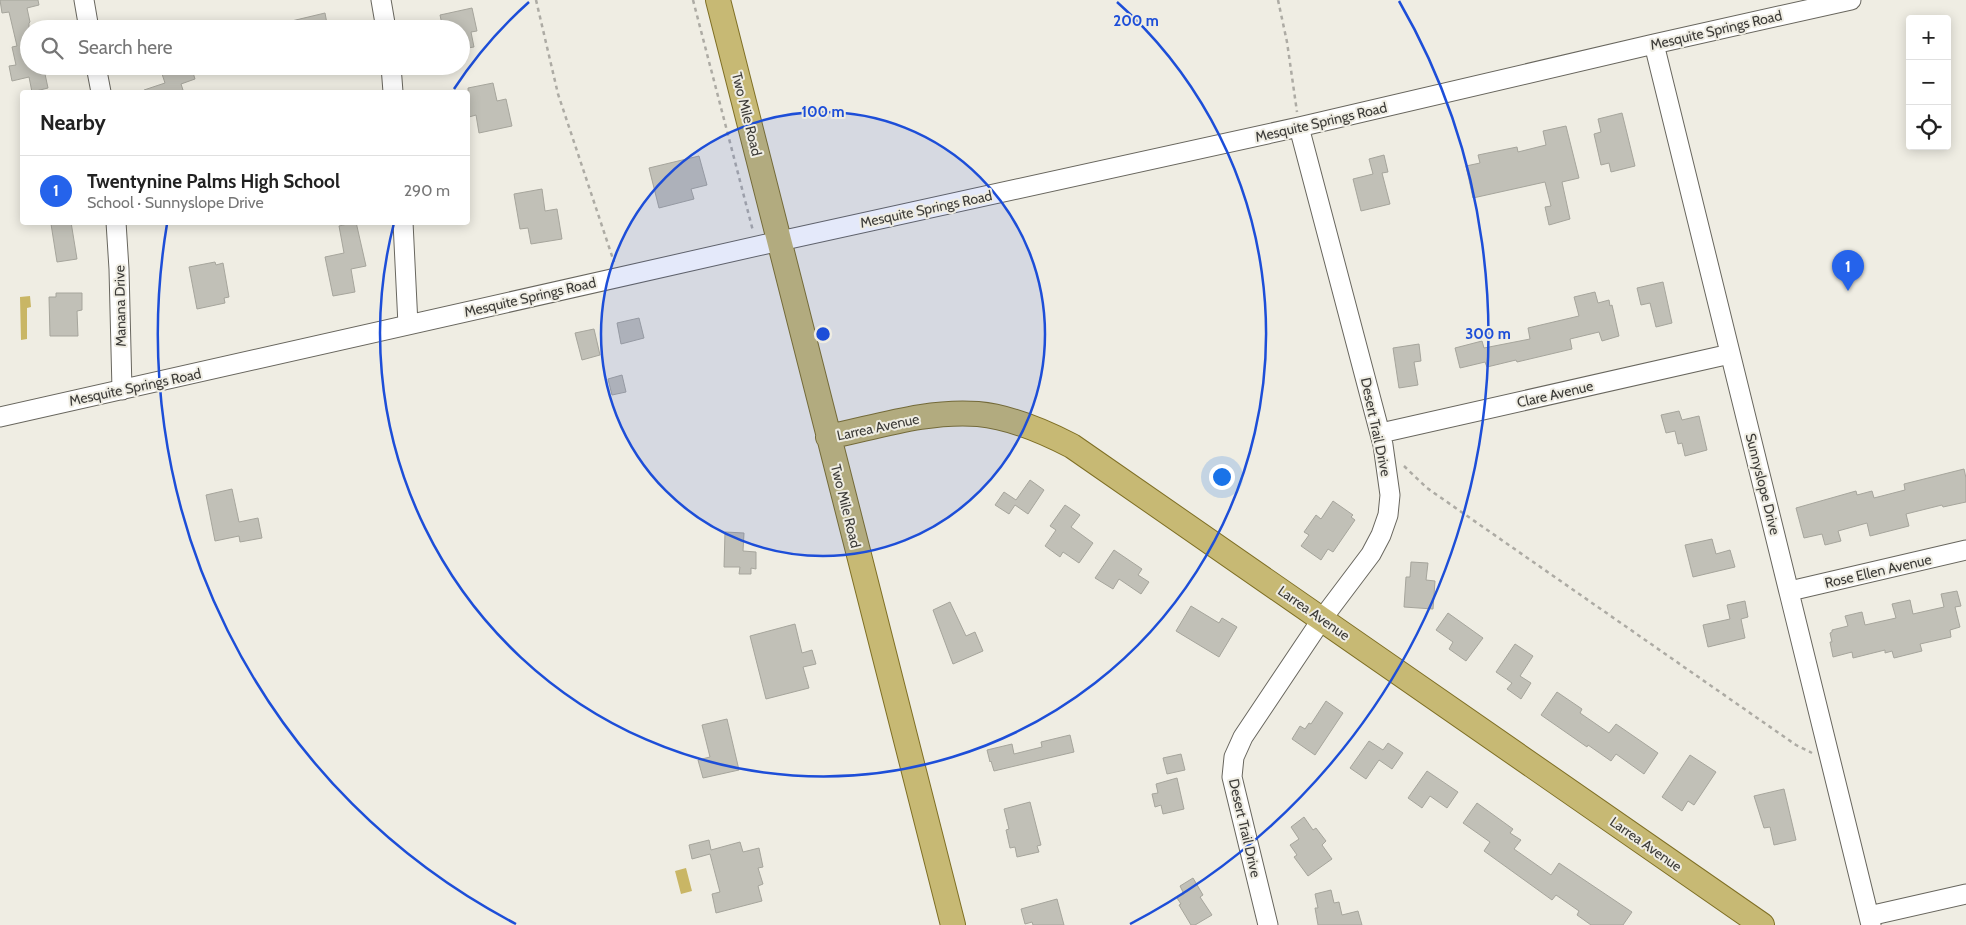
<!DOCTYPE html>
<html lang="en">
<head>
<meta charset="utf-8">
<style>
	:root { --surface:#fff; --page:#f2f2f2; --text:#222; --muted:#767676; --line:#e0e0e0; --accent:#2563eb }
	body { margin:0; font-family:Cabin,sans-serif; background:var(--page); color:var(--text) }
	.controls { position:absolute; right:15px; top:15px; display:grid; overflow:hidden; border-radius:5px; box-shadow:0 2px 12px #0003 }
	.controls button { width:45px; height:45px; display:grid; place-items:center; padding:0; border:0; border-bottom:1px solid var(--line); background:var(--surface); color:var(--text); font:25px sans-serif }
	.you { position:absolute; left:1221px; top:476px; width:18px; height:18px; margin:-12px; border:4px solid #fff; border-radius:50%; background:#1a73e8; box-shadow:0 0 0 8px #1a73e833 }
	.badge { display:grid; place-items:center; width:32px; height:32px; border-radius:50%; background:var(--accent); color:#fff; font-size:16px; font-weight:700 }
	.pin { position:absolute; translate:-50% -41px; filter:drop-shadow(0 1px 2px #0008) }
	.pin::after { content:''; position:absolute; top:26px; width:18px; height:15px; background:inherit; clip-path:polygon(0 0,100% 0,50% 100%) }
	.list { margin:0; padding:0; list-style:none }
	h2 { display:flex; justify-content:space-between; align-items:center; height:65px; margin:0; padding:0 20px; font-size:21px }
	h2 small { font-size:16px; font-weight:400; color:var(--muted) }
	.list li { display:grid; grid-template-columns:32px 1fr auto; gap:15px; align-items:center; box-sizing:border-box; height:70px; padding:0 20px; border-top:1px solid var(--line) }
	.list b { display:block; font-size:19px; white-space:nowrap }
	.list p { margin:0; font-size:16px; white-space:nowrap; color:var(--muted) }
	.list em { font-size:16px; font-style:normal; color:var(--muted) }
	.icon { flex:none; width:28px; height:28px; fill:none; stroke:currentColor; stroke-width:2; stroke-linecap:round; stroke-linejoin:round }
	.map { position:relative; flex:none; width:1966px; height:925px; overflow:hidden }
	.search { position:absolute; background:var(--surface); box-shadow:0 2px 12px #0003; left:20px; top:20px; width:450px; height:55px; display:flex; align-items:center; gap:12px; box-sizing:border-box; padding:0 18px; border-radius:28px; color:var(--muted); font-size:19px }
	.panel { position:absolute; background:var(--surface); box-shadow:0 2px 12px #0003; left:20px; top:90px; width:450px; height:135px; border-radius:5px }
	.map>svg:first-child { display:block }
	.water { fill:#c9b665 }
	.building { fill:#c1c0b7; stroke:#a6a59c }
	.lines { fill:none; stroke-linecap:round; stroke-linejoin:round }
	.minor-casing { stroke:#68665e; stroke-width:21 }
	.major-casing { stroke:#7f6f24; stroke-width:26 }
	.path { stroke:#adaba4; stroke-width:2.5; stroke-dasharray:4 4; stroke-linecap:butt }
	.minor { stroke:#fff; stroke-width:19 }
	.major { stroke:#c7b974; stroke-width:24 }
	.ring { fill:none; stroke:#1d4ed8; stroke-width:2.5 }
	.labels { text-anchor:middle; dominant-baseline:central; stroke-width:4; stroke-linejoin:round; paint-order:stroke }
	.street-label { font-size:14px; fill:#3d3c39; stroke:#efede3 }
	.centre { fill:#1d4ed8; stroke:#efede3; stroke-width:2.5 }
	.ring-label { font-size:15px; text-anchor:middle; font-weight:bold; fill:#1d4ed8; stroke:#efede3; stroke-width:4; stroke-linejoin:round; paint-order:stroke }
</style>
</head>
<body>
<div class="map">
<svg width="1966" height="925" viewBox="0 0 1966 925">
	<rect width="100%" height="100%" fill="#efede3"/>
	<path class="water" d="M30 296 31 307 27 308V339L21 340 20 297Z
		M686 868 692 891 681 894 675 871Z"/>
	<path class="building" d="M0 0H38L39 5 27 8 30 22 29 23V66H56L57 72 45 74 48 88 32 92 29 77 12 81 9 66 16 65 12 47 17 46 9 12 2 13Z
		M472 8 477 31 471 32 474 47 461 49V29H443L440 15Z
		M325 13 328 29H279V24Z
		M162 66H191L195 79 181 84 183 90 176 92H144V90L165 83 161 71H163Z
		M493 83 497 101 506 99 512 126 479 133 476 115 469 117 468 88Z
		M1622 113 1635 166 1611 172 1609 163 1601 165 1594 134 1601 132 1598 119Z
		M1566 126 1579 178 1562 182 1570 219 1549 225 1545 207 1551 206 1545 182 1473 198 1466 166 1480 163 1478 155 1517 147 1518 152 1546 145 1543 131Z
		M1384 155 1388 172 1382 173 1390 204 1361 211 1353 179 1373 174 1369 159Z
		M699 156 707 185 691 189 694 199 659 208 649 168Z
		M542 189 545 211 557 209 562 239 531 244 528 228 520 229 514 194Z
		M60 222H71L77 259 57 262 51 224Z
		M356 222 366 266 351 269 355 292 333 296 325 257 344 253 339 226Z
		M215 262 216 265 223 263 229 297 224 298 225 303 197 309 189 267Z
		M1663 282 1672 323 1656 327 1650 303 1641 305 1637 288Z
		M1595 292 1598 303 1609 300 1610 306 1612 305 1619 336 1602 341 1599 332 1570 339 1572 349 1517 362 1516 360 1487 367 1485 362 1460 368 1455 348 1482 341 1484 348 1530 339 1528 328 1579 316 1574 297Z
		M56 293H82V310L77 311 78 336H50L49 297H56Z
		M639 318 644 338 621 344 617 323Z
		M594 329 600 355 582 360 575 333Z
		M1419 344 1421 361 1414 362 1418 385 1399 388 1393 348Z
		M622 375 626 392 612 395 608 379Z
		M1679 411 1682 420 1699 416 1707 450 1685 456 1682 443 1678 444 1675 431 1666 433 1661 415Z
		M1964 469 1966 478V502L1943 507 1942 505 1906 514 1909 526 1870 536 1867 523 1838 531 1841 541 1825 545 1822 534 1804 538 1796 508 1856 491 1857 495 1872 491 1874 498 1905 490 1904 484Z
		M1030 480 1044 490 1028 514 1015 505 1009 514 995 505 1004 492 1016 500Z
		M232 489 239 522 258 518 262 538 240 542 239 536 215 541 206 495Z
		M1333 501 1353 515 1351 517 1355 520 1333 552 1328 549 1321 560 1301 546 1309 535 1304 532 1316 515 1321 519Z
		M1065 505 1080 515 1071 527 1093 543 1079 563 1063 552 1060 557 1045 546 1056 530 1050 526Z
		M725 532 744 533 743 551 756 552V569L751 568V574H739L740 567H724Z
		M1712 539 1716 554 1730 550 1735 567 1693 577 1685 545Z
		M1114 550 1142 569 1138 575 1149 582 1141 594 1119 579 1113 589 1095 578Z
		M1411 562 1428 563 1426 580 1435 581 1433 609 1404 607 1406 577H1410Z
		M1957 591 1961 606 1955 607 1960 627 1950 630 1951 637 1920 644 1922 651 1894 658 1892 651 1885 653V650L1853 658 1852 652 1833 657 1830 642H1832L1830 633 1832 632V630L1848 626 1845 616 1862 612 1865 625 1896 618 1892 604 1910 600 1913 614 1944 607 1941 594Z
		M1745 601 1748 617 1741 619 1745 638 1708 647 1703 625 1730 619 1727 605Z
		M950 602 966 636 975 632 983 651 953 664 933 610Z
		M1191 606 1219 623 1222 618 1237 627 1219 657 1176 631Z
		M1448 613 1483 638 1466 661 1449 649 1453 642 1436 630Z
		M795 624 802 653 812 650 816 664 803 667 809 688 766 699 750 636Z
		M1515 644 1533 656 1520 676 1531 683 1521 699 1507 689 1512 683 1496 672Z
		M1557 692 1582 709 1580 713 1609 733 1616 724 1658 753 1644 774 1616 754 1611 761 1588 745 1587 747 1541 715Z
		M1326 701 1343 713 1315 755 1292 739 1300 726 1305 729 1309 723 1311 724Z
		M727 719 739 770 703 778 698 760 710 757 702 725Z
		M1070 735 1074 752 994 771 991 761 990 762 987 750 1012 744 1014 754 1042 747 1041 742Z
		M1369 741 1383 750 1388 743 1403 753 1392 769 1379 760 1366 779 1350 768Z
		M1181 754 1185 770 1167 774 1163 758Z
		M1690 755 1716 772 1694 805 1688 801 1682 811 1662 797Z
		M1427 771 1458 792 1447 808 1430 796 1422 808 1408 798Z
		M1177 778 1184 809 1163 814 1161 805 1155 807 1152 794 1158 793 1156 784Z
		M1784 789 1796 840 1774 845 1770 827 1764 828 1754 796Z
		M1030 802 1041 845 1037 846 1039 852 1017 857 1015 847 1010 848 1006 830 1009 829 1004 809Z
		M1477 803 1513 829 1510 833 1521 840 1514 849 1551 875 1559 863 1632 912 1623 925H1591L1577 915 1579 911 1556 895 1552 900 1484 851 1490 842 1463 823Z
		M1304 817 1313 830 1316 828 1326 841 1322 845 1332 859 1308 876 1294 857 1297 855 1290 845 1299 839 1291 827Z
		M709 840 711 850 740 842 743 852 759 848 763 867 758 868 763 884 758 886 762 901 716 913 712 894 720 892 710 854 692 859 689 845Z
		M1193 878 1203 895 1200 897 1212 915 1195 925H1191L1179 905 1181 904 1177 898 1184 894 1180 886Z
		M1331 890 1334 903 1339 902 1342 915 1358 911 1362 925H1318L1315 908H1318L1315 894Z
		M1057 899 1064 925H1033L1032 922 1025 924 1021 909Z"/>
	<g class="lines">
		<defs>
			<path id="minor" d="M84 0 89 29
				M381 0 386 29
				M1654 44 1871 925
				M96 66 101 92
				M391 66 393 92
				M116 222 119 269 122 390
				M403 222 408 325
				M0 417 780 241 1299 127 1654 44 1851 0
				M1381 433 1730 354
				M1790 591 1966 550
				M1869 916 1966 894
				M1268 925 1232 777 1234 757 1243 737 1322 619 1371 554 1381 535 1388 515 1390 495 1383 445 1299 127"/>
			<path id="major" d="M718 0 953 925
				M828 437C877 427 927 410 978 414 1011 417 1043 431 1072 446L1762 925"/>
		</defs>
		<use href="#minor" class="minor-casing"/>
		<use href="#major" class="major-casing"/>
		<path class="path" d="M536 0 558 94 614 262
			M693 0 753 231
			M1278 0 1287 42 1297 112
			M1404 466 1427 488 1796 745 1812 753"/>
		<use href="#minor" class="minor"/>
		<use href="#major" class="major"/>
	</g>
	<circle cx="823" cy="334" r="222" fill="#1d4ed8" fill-opacity=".12"/>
	<g class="ring">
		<circle cx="823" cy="334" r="222"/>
		<path d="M454 89A443 443 0 0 1 529 2M1117 2A443 443 0 1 1 394 223"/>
		<path d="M516 924A665 665 0 0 1 167 224M1399 1A665 665 0 0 1 1130 924"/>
	</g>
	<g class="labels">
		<g class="street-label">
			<text transform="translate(1716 30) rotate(-13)">Mesquite Springs Road</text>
			<text transform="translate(747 114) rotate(76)">Two Mile Road</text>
			<text transform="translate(1321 122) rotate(-13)">Mesquite Springs Road</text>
			<text transform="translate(926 209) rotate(-12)">Mesquite Springs Road</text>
			<text transform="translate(530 297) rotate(-13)">Mesquite Springs Road</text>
			<text transform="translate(120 306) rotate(-91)">Manana Drive</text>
			<text transform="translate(135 387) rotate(-12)">Mesquite Springs Road</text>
			<text transform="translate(1555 394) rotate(-13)">Clare Avenue</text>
			<text transform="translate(878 427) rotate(-12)">Larrea Avenue</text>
			<text transform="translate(1376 427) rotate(78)">Desert Trail Drive</text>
			<text transform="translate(1763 484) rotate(76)">Sunnyslope Drive</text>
			<text transform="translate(846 506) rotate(76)">Two Mile Road</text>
			<text transform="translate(1878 571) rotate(-13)">Rose Ellen Avenue</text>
			<text transform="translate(1314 613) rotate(35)">Larrea Avenue</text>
			<text transform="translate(1245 828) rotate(77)">Desert Trail Drive</text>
			<text transform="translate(1646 844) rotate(35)">Larrea Avenue</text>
		</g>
	</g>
	<circle cx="823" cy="334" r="8" class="centre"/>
	<g class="ring-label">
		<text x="1136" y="26">200 m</text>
		<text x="823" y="117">100 m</text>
		<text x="1488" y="339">300 m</text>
	</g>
</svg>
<div class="controls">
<button>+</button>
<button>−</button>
<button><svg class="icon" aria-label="locate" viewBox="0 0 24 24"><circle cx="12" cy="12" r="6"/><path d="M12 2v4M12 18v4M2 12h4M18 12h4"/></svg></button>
</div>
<div class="you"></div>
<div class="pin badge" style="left:1848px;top:291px">1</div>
<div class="search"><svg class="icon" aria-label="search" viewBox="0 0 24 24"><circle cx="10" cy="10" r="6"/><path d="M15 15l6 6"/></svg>Search here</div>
<section class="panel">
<h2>Nearby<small></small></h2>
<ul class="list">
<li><span class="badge">1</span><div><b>Twentynine Palms High School</b><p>School · Sunnyslope Drive</p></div><em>290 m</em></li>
</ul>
</section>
</div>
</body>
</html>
